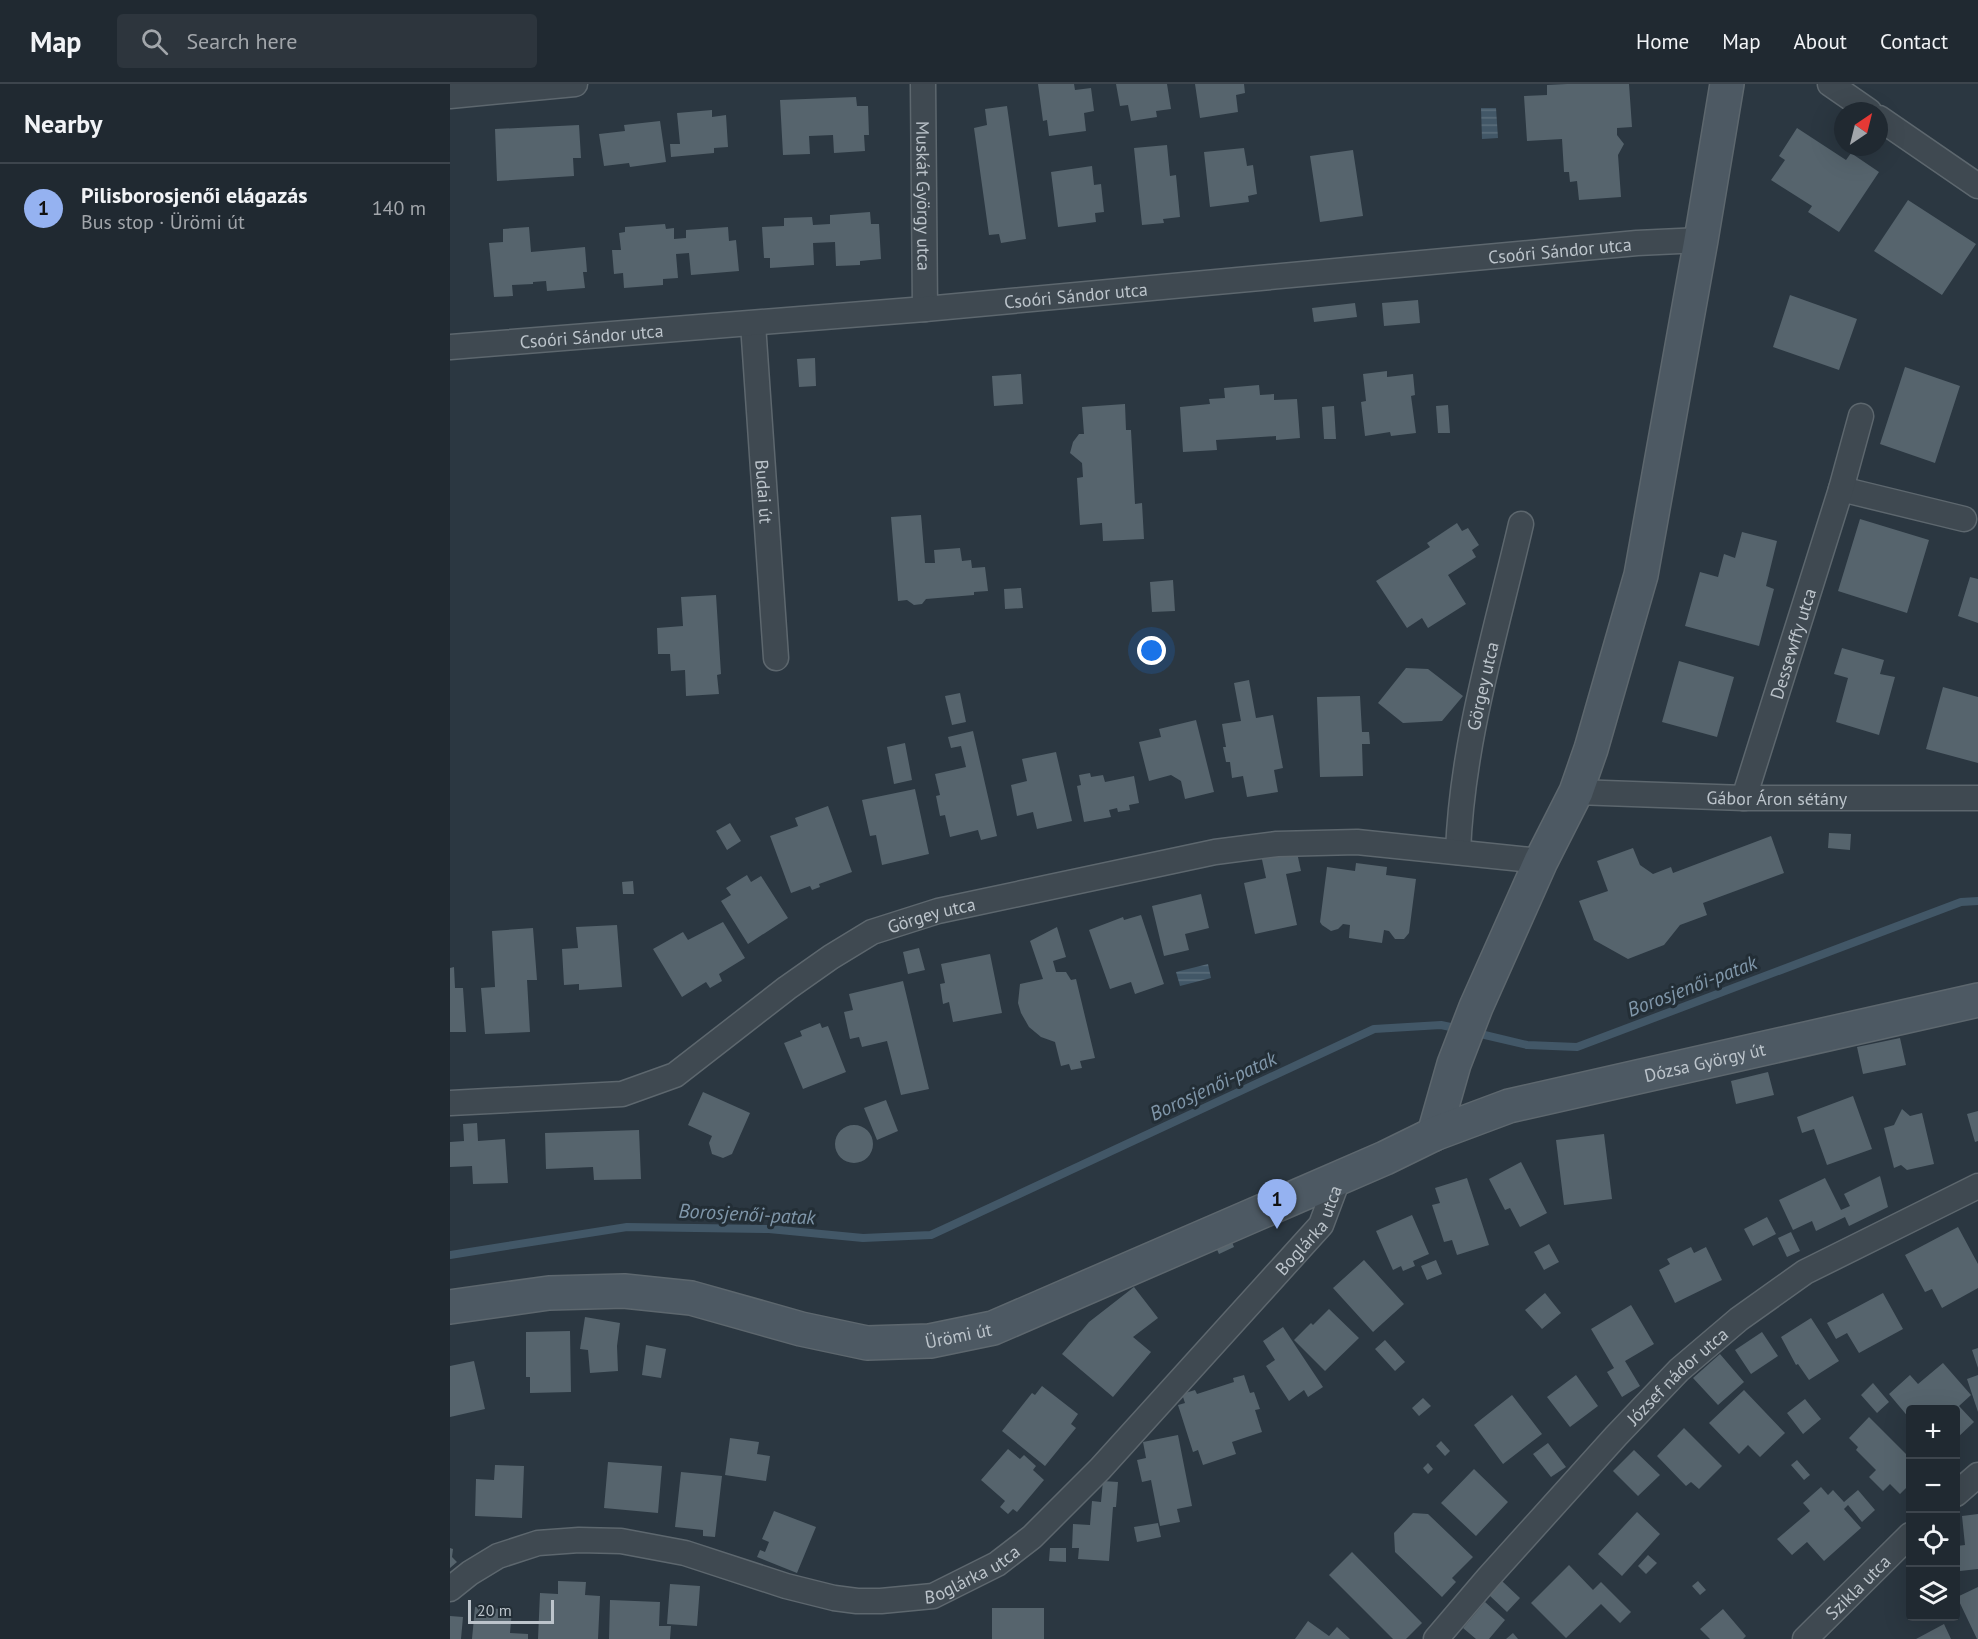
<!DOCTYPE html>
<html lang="en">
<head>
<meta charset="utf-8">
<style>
	:root { --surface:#202931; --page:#2d353d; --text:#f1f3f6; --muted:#a2a6ab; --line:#3d454d; --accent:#95b2f1 }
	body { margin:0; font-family:"PT Sans",sans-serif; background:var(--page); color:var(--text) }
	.controls { position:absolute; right:18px; bottom:18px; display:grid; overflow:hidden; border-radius:6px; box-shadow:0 6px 24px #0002 }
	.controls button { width:54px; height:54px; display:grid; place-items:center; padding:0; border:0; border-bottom:2px solid var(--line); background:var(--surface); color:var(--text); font:30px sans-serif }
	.compass { position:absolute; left:1384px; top:18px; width:54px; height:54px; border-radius:50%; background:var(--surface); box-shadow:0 6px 24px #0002; rotate:35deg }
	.scale { position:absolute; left:18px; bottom:15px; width:86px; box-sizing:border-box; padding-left:6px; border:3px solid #bcc4cb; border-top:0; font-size:16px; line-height:21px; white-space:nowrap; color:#bcc4cb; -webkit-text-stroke:4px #232e36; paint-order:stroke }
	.you { position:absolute; left:702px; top:567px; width:21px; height:21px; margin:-15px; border:4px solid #fff; border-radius:50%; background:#1a73e8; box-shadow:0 0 0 9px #1a73e833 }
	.badge { display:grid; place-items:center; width:39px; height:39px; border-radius:50%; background:var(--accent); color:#111; font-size:20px; font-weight:700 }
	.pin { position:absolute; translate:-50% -50px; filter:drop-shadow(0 2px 3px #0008) }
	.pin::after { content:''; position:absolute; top:32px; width:21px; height:18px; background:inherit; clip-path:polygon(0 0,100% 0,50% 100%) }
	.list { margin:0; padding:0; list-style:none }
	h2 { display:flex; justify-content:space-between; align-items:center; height:78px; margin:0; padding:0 24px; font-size:26px }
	h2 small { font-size:20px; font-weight:400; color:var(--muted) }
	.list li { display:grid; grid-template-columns:39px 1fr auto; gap:18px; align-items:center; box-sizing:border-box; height:90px; padding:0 24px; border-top:2px solid var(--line) }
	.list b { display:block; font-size:22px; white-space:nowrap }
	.list p { margin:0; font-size:20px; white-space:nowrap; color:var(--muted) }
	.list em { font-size:20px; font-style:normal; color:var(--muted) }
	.icon { flex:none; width:33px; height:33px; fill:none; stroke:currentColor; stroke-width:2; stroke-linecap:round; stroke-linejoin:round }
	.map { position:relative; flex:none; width:1528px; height:1555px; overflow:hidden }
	header { display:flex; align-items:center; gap:36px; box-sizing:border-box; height:84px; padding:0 30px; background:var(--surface); border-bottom:2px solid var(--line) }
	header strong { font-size:28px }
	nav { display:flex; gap:33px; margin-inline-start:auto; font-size:21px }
	.search { width:420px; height:54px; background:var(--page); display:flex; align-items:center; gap:15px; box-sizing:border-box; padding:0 21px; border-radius:6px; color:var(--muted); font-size:22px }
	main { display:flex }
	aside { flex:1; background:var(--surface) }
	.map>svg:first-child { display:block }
	.water { fill:url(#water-rules) }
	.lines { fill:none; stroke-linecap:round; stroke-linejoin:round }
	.stream { stroke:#425767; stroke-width:8 }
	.building { fill:#56646d }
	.street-casing { stroke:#5d676e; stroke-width:27 }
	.secondary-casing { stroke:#5d676e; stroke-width:36 }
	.street { stroke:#3f4951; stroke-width:24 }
	.secondary { stroke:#4d5963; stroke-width:33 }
	.labels { text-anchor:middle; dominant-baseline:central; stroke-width:6; stroke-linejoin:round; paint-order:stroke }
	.street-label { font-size:18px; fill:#bcc4cb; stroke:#232e36 }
	.water-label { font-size:20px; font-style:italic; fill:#8097aa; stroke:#232e36 }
</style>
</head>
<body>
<header>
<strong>Map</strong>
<div class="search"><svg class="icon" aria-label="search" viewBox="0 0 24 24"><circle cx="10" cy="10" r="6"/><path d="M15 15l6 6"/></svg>Search here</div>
<nav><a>Home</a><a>Map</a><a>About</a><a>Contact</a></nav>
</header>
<main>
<aside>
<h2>Nearby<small></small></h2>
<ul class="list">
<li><span class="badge">1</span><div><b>Pilisborosjenői elágazás</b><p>Bus stop · Ürömi út</p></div><em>140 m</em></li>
</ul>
</aside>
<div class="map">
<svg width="1528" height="1555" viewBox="0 0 1528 1555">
	<defs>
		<pattern id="water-rules" width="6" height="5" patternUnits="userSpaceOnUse" patternTransform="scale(1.5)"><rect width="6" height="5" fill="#425767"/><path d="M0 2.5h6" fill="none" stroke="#5b6e7b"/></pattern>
	</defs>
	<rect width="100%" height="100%" fill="#2b3741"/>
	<path class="water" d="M1031 24H1046L1048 54 1032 55Z
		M758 880 761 894 730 902 726 888Z"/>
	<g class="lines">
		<path class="stream" d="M1022 948 1077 961 1127 963 1511 818 1528 817
			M0 1171 177 1143 319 1145 413 1154 481 1151 924 945 991 941 1010 945"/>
	</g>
	<path class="building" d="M588 0H624L625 6 641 4 644 27 634 29 636 47 599 52 597 36 593 37Z
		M666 0H717L721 25 706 27 707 33 681 37 678 21 670 22Z
		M745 0H794L795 9 786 11 788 28 750 34Z
		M1117 0H1179L1182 43 1167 44V51L1174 60 1168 71 1171 113 1129 116 1127 97 1120 98 1119 88H1114L1112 55 1077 57 1074 12 1097 11V1Z
		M406 13 407 22H418L419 51H414L415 67 384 69 383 51 359 52 360 70 333 71 330 16Z
		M557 22 576 155 551 159 549 150 539 151 524 44 537 41 535 25Z
		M262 26V33L276 31 278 63 264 64V69L221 73 220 60H230L227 29Z
		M210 37 216 78 180 83 179 79 154 82 149 50 175 47 174 41Z
		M129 41 131 74H123L124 92 47 97 45 45Z
		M1347 44 1396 76 1401 69 1429 88 1389 148 1358 128 1362 122 1321 96 1335 76 1329 72Z
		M717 61 720 92 726 91 730 133 713 135 714 139 692 141 684 64Z
		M794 64 797 82 803 81 807 110 798 112 799 118 760 123 754 68Z
		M903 66 913 132 870 138 860 72Z
		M642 82 644 101 651 100 654 128 645 129 646 138 608 143 601 88Z
		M1458 116 1526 160 1492 211 1424 167Z
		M420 128 421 140H429L431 175 410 177V181L386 182 385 158 363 159 364 181 320 184V174H314L312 143 334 142V134L362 133 363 141 380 140V131Z
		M215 140 216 145 224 144V155L236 154V146L278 143 279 157 286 156 289 187 241 191 239 169 226 170 228 194 213 195V201L174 204 173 189 164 190 162 166H171L169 149 175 148V143Z
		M79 143 81 168 135 163 137 188H133L135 204 97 207 96 197 83 198V200L62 201 63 212 44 213 39 159 53 158V145Z
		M1340 211 1407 235 1389 286 1323 263Z
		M968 216 970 239 934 242 932 219Z
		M905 219 907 233 864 238 862 224Z
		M365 274 366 302 349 303 347 275Z
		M1455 283 1510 302 1485 379 1430 360Z
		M937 287V293L963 290 965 311 961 312 966 349 941 352 940 348 915 352 911 318 916 317 913 290Z
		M571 290 573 320 544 322 542 292Z
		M809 301 810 311 824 310V316L847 315 850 354 826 356V352L766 356 767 366 733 368 730 323 760 320 759 315 775 314 774 304Z
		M675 320 676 346H681L685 420 692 419 694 455 653 457 652 439 630 441 627 394 633 393 632 379 620 369 623 358 629 350H634L632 323Z
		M998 321 1000 349H988L986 322Z
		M884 322 886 355H874L872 323Z
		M471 431 475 479H485L484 466 510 464 512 477 521 476 522 484 535 483 538 507 524 508V511L476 515 472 520 464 521 457 516 448 517 441 433Z
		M1410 435 1479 456 1457 529 1388 507Z
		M1007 439 1012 447 1018 444 1029 461 1022 466 1026 473 998 491 1016 520 978 544 972 534 957 544 926 497 980 463 977 459Z
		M1292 448 1327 457 1316 502 1324 505 1309 562 1235 542 1250 488 1268 493 1274 470 1285 474Z
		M1520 493 1528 495V539L1508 532Z
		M723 496 725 527 702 528 700 498Z
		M571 504 573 524 555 525 554 505Z
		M266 511 271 590 267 591 269 610 236 612 235 586 221 587 220 570H208L207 544 233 542 231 513Z
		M1392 564 1434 576 1430 590 1445 593 1429 651 1386 638 1398 594 1384 590Z
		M1229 577 1284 593 1267 653 1212 638Z
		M956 584 978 585 1013 612 992 637 953 639 928 619Z
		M799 596 806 634 823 631 833 684 824 686 828 708 797 713 793 692 782 694 780 678H776L773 663H776L772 640 791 637 784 599Z
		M1493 603 1528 613V679L1476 665Z
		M510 609 516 638 502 641 495 612Z
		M910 612 912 648H919L920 660H912L913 692 870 693 867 613Z
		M746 636 764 708 735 715 731 697 721 691 699 697 689 658 711 653 709 645Z
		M523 647 547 752 531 756 528 746 500 753 495 731 490 732 486 712 490 711 485 690 516 683 511 662 501 664 498 653Z
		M455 659 462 696 444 700 437 663Z
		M606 668 622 737 587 745 583 728 567 732 561 701 577 697 572 675Z
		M640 689 641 693 653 691 655 698 684 692 689 719 679 721 680 726 668 728 667 724 659 726 661 733 634 738 627 702 631 701 629 691Z
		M465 705 479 770 432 781 426 751 420 752 412 716Z
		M378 722 402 788 369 800 370 803 362 806 360 802 341 809 320 752 348 742 345 734Z
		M280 739 291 757 277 766 266 747Z
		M1379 749 1401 750 1400 766 1378 764Z
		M1321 752 1334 789 1253 819 1257 831 1230 841 1214 861 1178 875 1144 856 1129 817 1158 807 1147 777 1183 764 1190 781 1203 790 1221 783 1223 789Z
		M846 764 851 787 836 790 847 841 805 850 794 799 816 794 811 771Z
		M906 779 937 783 936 791 966 795 959 849 954 855H945L939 847 934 846 932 859 899 854 900 841 893 840 888 845 881 847 872 841 870 838 877 783 905 787Z
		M297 791 301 798 311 792 338 834 298 860 271 817 281 811 276 804Z
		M183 797 184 810H173L172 798Z
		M751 810 759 844 735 850 739 866 714 872 702 822Z
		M691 831 714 900 685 910 681 898 660 905 639 846 673 833 674 836Z
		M273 838 295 874 269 890 272 897 260 904 256 898 232 913 203 865 233 848 238 856Z
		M167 841 172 903 129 906V900L114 901 112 865 128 864 126 843Z
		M607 843 616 873 603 877 606 888H616L621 896 626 895 645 974 630 977 632 984 621 986 619 980 611 982 605 958 591 953 579 943 571 929 568 919 570 900 593 895 580 857Z
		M83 844 87 896H77L80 948 35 950 31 904 45 903 42 847Z
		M469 864 475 886 458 890 453 868Z
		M540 870 552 929 503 938 499 918 493 920 490 900 495 899 491 880Z
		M4 883 5 904H13L16 948H0V884Z
		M453 897 479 1005 451 1011 437 957 412 963 409 953 400 955 394 928 403 926 399 910Z
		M370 939 372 944 378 942 396 988 353 1005 334 959 352 952 350 947Z
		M1450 954 1456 981 1413 990 1407 963Z
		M1318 988 1324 1011 1286 1020 1281 997Z
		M253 1008 300 1029 282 1070 273 1074 262 1070 259 1059 262 1052 238 1041Z
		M1403 1012 1422 1065 1377 1081 1364 1045 1352 1049 1347 1033Z
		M436 1016 448 1047 427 1056 414 1024Z
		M1452 1025 1460 1032 1472 1029 1484 1080 1457 1086 1451 1081 1444 1084 1434 1044 1444 1041Z
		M1528 1027V1057L1525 1058 1517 1030Z
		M27 1039 28 1057 55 1055 58 1099 23 1100 22 1082 0 1083V1058L14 1057 13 1040Z
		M385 1060a19 19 0 1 1 38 0a19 19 0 1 1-38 0Z
		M189 1046 191 1095 144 1096 143 1083 96 1085 95 1049Z
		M1154 1050 1162 1115 1114 1121 1106 1056Z
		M1071 1078 1097 1129 1070 1143 1060 1124 1055 1126 1039 1095Z
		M1430 1092 1438 1123 1399 1142 1395 1133 1366 1147 1362 1137 1343 1146 1329 1116 1375 1094 1391 1126 1400 1122 1394 1110Z
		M1017 1094 1039 1161 1007 1171 1002 1156 994 1158 982 1121 990 1119 985 1104Z
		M962 1131 979 1170 963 1177 965 1182 953 1187 951 1182 943 1186 926 1147Z
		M1317 1133 1326 1150 1303 1162 1294 1145Z
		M1508 1143 1528 1180V1204L1492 1224 1482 1205 1475 1208 1455 1171Z
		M1341 1148 1350 1167 1337 1173 1328 1154Z
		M780 1153 784 1163 769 1170 764 1159Z
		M1099 1160 1109 1178 1094 1186 1084 1168Z
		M1241 1163 1244 1169 1256 1163 1272 1196 1225 1219 1209 1186 1220 1180 1217 1175Z
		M914 1176 954 1220 923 1248 883 1204Z
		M986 1176 992 1190 977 1196 971 1182Z
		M684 1203 708 1234 683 1253 701 1268 663 1313 612 1270 639 1238Z
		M1095 1209 1111 1229 1092 1245 1075 1226Z
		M1433 1209 1453 1245 1409 1269 1397 1249 1386 1255 1377 1239Z
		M1181 1221 1204 1260 1175 1277 1190 1302 1172 1313 1157 1288 1164 1284 1141 1245Z
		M879 1225 909 1254 875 1287 844 1256 861 1239 863 1241Z
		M135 1233 170 1239 167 1262 168 1287 140 1289 138 1266 130 1265Z
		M1361 1234 1389 1277 1359 1296 1348 1280 1346 1281 1331 1253Z
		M833 1243 873 1303 858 1313 854 1306 839 1317 816 1282 825 1276 813 1257Z
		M120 1247 121 1308 80 1309V1293H76V1248Z
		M1312 1248 1328 1272 1301 1290 1285 1266Z
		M935 1256 955 1278 945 1287 925 1265Z
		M196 1261 216 1265 211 1294 192 1291Z
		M1528 1264V1284L1522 1266Z
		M1270 1270 1294 1298 1268 1321 1243 1294Z
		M24 1277 35 1325 0 1333V1282Z
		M1493 1279 1521 1311 1509 1322 1524 1338 1506 1355V1326H1460V1335L1439 1310 1460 1291 1468 1300Z
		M794 1291 800 1309 804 1308 810 1325 805 1326 812 1348 782 1358 786 1370 753 1381 748 1366 743 1368 728 1321 735 1319 732 1310 745 1306 747 1310 784 1298 783 1294Z
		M1126 1291 1148 1322 1120 1343 1097 1313Z
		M1528 1291V1328L1517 1295Z
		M1423 1299 1439 1318 1427 1329 1411 1311Z
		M592 1302 628 1330 621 1340 626 1344 595 1382 552 1347 582 1309 585 1311Z
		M1294 1306 1335 1349 1310 1373 1298 1361 1289 1370 1259 1339Z
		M1062 1311 1092 1350 1053 1380 1024 1341Z
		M973 1314 981 1322 969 1332 962 1324Z
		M1355 1315 1371 1335 1353 1350 1337 1329Z
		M1419 1333 1460 1374V1400L1450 1410 1440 1400 1433 1407 1419 1393 1426 1386 1406 1366 1408 1363 1399 1354Z
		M1234 1344 1272 1382 1249 1405 1241 1398 1236 1402 1207 1372Z
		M728 1351 742 1422 727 1425 730 1438 710 1442 701 1396 692 1398 687 1376 696 1374 693 1358Z
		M280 1354 309 1358 307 1370 320 1372 316 1397 275 1391Z
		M991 1357 1000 1367 995 1372 986 1362Z
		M1098 1359 1116 1383 1101 1393 1083 1370Z
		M558 1365 570 1375 574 1371 586 1382 583 1386 594 1396 567 1428 563 1425 558 1430 550 1423 555 1417 531 1396Z
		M1184 1366 1210 1391 1188 1412 1163 1387Z
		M1347 1376 1360 1391 1354 1396 1341 1381Z
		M158 1378 212 1382 208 1429 154 1424Z
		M978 1379 983 1385 978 1390 973 1384Z
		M45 1381 74 1382 72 1434 25 1432 26 1395 44 1396Z
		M1024 1385 1058 1418 1026 1452 991 1419Z
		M231 1388 272 1392 265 1453 253 1452V1446L225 1443Z
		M653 1397 668 1398 666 1423H663L659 1477 628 1475 629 1464H622L623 1440 640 1441 642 1417 651 1418Z
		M1371 1403 1378 1411 1383 1406 1394 1418 1408 1406 1425 1426 1412 1438 1398 1421 1394 1425 1411 1444 1374 1477 1357 1458 1342 1471 1327 1455 1360 1427 1353 1419Z
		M324 1427 366 1443 347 1489 307 1473 310 1466 315 1468 319 1458 312 1455Z
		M1187 1428 1210 1450 1172 1492 1148 1470Z
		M963 1429 978 1430 1023 1473 1002 1494 1006 1498 992 1513 945 1468 944 1449Z
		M1528 1430V1485L1510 1487 1507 1462 1515 1461 1512 1432Z
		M708 1439 711 1453 687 1458 684 1443Z
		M0 1464 3 1465 2 1473 7 1478 0 1484Z
		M600 1464H616V1478L599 1477Z
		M902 1468 972 1539 956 1555H943L879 1491Z
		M1198 1471 1207 1479 1196 1490 1188 1482Z
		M1119 1481 1143 1506 1151 1498 1181 1528 1170 1539 1151 1520 1116 1554 1081 1519Z
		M108 1497 136 1498 135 1511 150 1512 148 1555H88L90 1509 108 1510Z
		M1052 1497 1070 1514 1057 1528 1039 1511Z
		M1248 1497 1256 1506 1250 1511 1242 1502Z
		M220 1500 250 1502 247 1542 217 1540Z
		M1528 1503V1555H1527L1507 1513Z
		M160 1516 210 1518 209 1542H221L220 1555H159Z
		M1035 1518 1055 1536 1039 1555H1026L1013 1544Z
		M25 1523 62 1526 60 1549 78 1550V1555H22Z
		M542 1524H594V1555H542Z
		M1273 1525 1296 1552 1293 1555H1260L1250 1545Z
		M0 1532 13 1533 11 1555H0Z
		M858 1537 879 1552 887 1543 900 1555H845Z
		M1494 1540 1501 1555H1466Z
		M1063 1549 1068 1555H1056Z"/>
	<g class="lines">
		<defs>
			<g id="street">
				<path id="s1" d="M473 0 475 225"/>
				<path d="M1380 0 1419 27"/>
				<path d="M0 12 125 0"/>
				<path d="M1429 34 1528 102"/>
				<path id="s2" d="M303 240 326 574"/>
				<path id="s3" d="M0 263 475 225 1187 159 1251 156"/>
				<path d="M1391 405 1514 435"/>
				<path id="s4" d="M1126 708 1294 714H1528"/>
				<path id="s5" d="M1294 714 1391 405 1411 332"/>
				<path id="s6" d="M1008 768C1012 657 1046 548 1071 440"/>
				<path id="s7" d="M0 1019 172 1010 225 991 337 904 381 873 422 848 488 827 765 768 827 760 907 758 1091 777"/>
				<path d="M1506 1410 1528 1391"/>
				<path id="s8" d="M0 1505 20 1489 48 1472 88 1459 129 1456 171 1457 235 1469 336 1502 384 1514 407 1517H431L483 1512 547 1480 582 1453 650 1385 871 1141 889 1093"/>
				<path id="s9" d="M986 1555 1038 1494 1166 1352 1229 1286 1289 1235 1355 1188 1528 1102"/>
				<path id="s10" d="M1355 1555 1460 1451"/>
			</g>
			<g id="secondary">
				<path d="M984 1050 1004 980 1026 923 1091 777 1126 708 1141 665 1191 491 1251 156 1277 0"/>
				<path id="s11" d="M0 1223 99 1209 174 1207 241 1214 351 1245 417 1259 480 1257 543 1244 935 1074 984 1050 1059 1022 1528 916"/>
			</g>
		</defs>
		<use href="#street" class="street-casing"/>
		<use href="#secondary" class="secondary-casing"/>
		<use href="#street" class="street"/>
		<use href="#secondary" class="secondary"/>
	</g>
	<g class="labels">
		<g class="street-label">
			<text stroke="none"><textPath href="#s1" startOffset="112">Muskát György utca</textPath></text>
			<text stroke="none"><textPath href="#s3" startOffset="1114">Csoóri Sándor utca</textPath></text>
			<text stroke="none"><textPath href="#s3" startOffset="628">Csoóri Sándor utca</textPath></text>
			<text stroke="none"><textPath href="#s3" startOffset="142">Csoóri Sándor utca</textPath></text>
			<text stroke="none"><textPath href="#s2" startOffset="168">Budai út</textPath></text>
			<text stroke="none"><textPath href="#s5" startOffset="162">Dessewffy utca</textPath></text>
			<text stroke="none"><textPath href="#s6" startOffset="168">Görgey utca</textPath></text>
			<text stroke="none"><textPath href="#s4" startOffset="201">Gábor Áron sétány</textPath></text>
			<text stroke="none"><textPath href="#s7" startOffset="534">Görgey utca</textPath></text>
			<text stroke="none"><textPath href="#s11" startOffset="1314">Dózsa György út</textPath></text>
			<text stroke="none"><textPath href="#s8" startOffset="1034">Boglárka utca</textPath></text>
			<text stroke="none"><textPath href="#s11" startOffset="516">Ürömi út</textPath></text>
			<text stroke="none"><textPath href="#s9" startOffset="357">József nádor utca</textPath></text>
			<text stroke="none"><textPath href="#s8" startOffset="548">Boglárka utca</textPath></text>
			<text stroke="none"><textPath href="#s10" startOffset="74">Szikla utca</textPath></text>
		</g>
		<g class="water-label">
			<text transform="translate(1242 902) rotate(-21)">Borosjenői-patak</text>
			<text transform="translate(763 1002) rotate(-25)">Borosjenői-patak</text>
			<text transform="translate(297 1130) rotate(3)">Borosjenői-patak</text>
		</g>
	</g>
</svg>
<div class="controls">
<button>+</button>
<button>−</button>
<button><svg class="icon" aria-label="locate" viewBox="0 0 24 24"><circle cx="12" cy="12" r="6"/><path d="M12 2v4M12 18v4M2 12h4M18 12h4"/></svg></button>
<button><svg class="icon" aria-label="layers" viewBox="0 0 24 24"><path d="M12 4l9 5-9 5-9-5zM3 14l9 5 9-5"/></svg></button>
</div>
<svg class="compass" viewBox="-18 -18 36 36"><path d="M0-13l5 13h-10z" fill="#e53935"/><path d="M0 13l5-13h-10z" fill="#a2a6ab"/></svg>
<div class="scale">20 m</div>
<div class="you"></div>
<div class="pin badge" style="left:827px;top:1145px">1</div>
</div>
</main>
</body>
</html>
